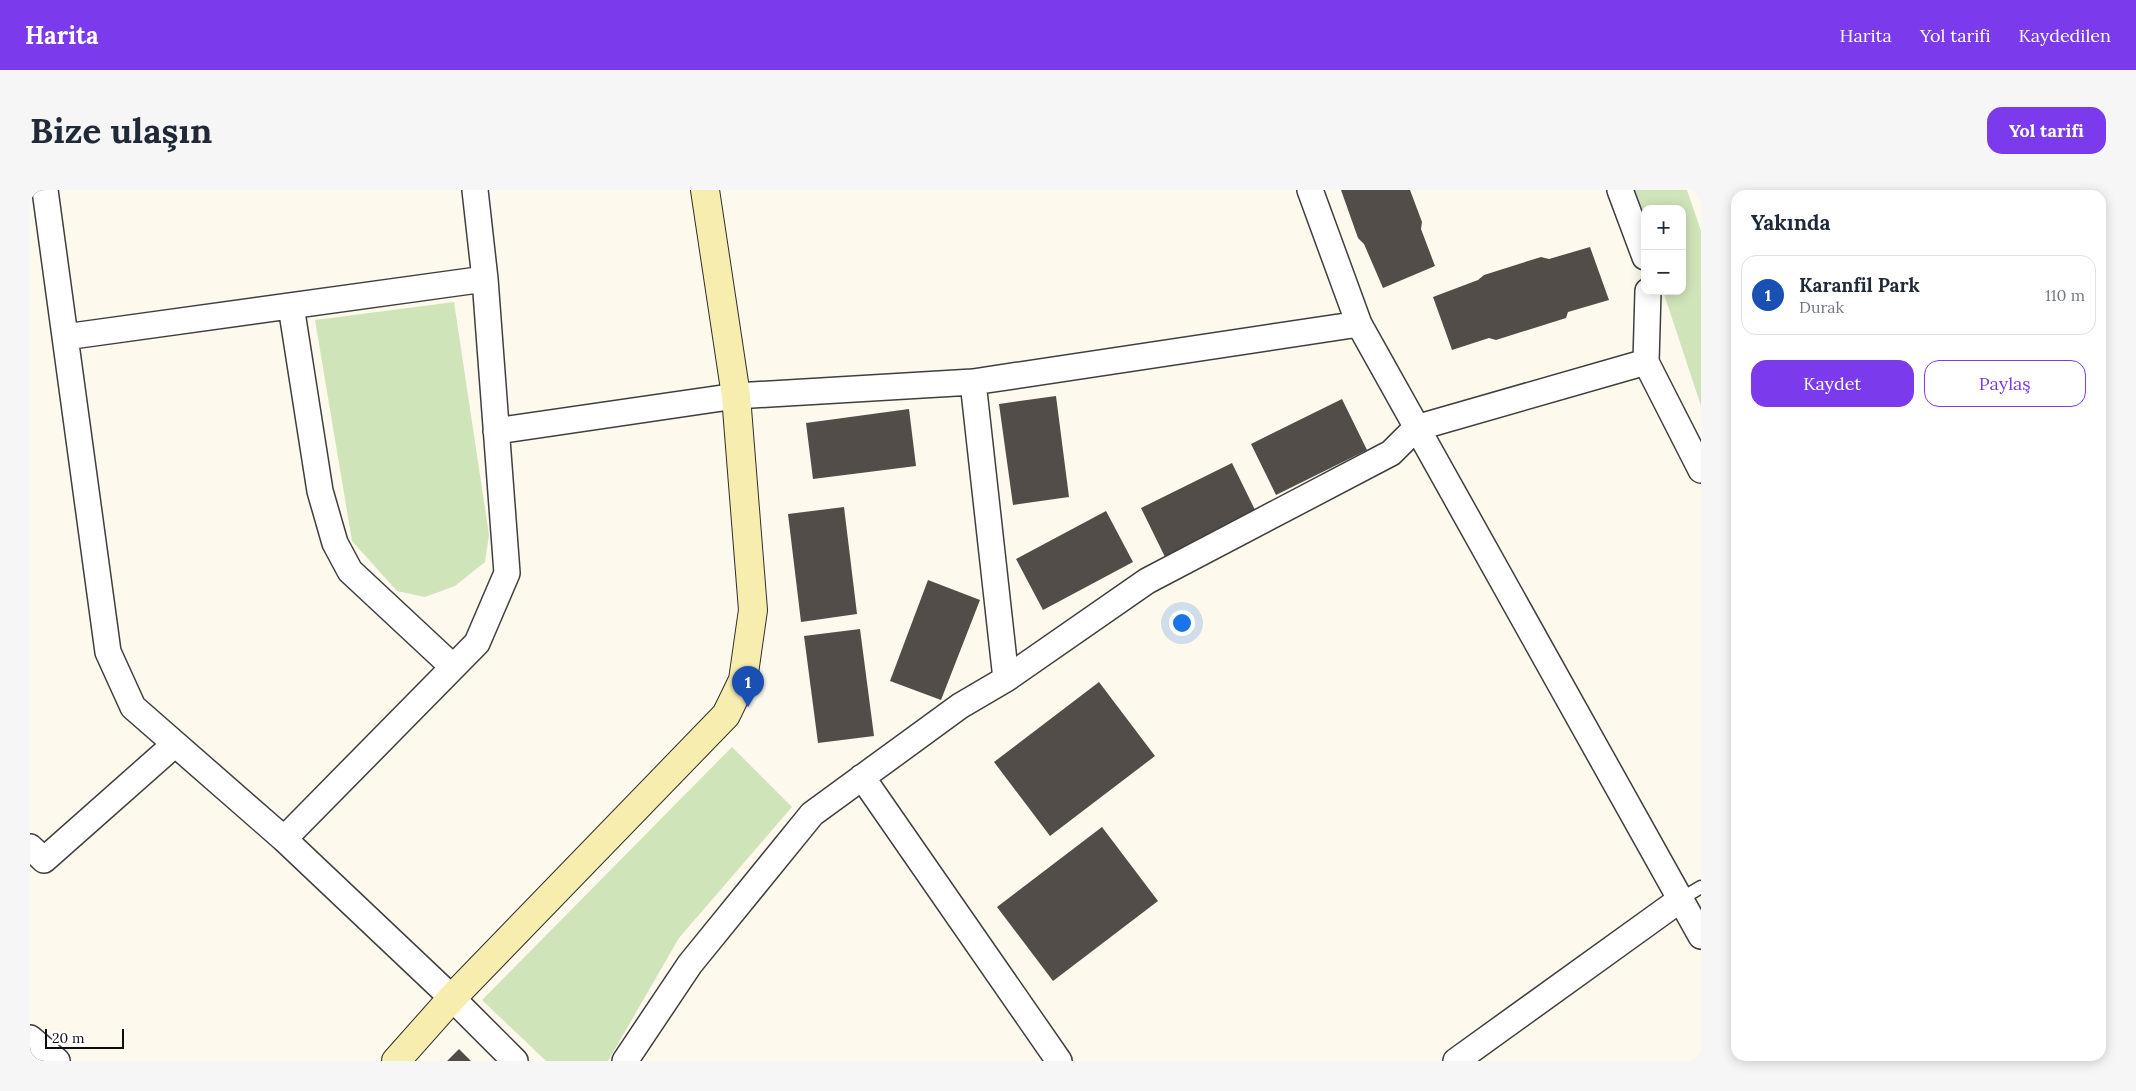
<!DOCTYPE html>
<html lang="tr">
<head>
<meta charset="utf-8">
<style>
	:root { --surface:#fff; --page:#f6f6f7; --text:#1f2937; --muted:#747a83; --line:#e0e1e3; --accent:#7c3aed }
	body { margin:0; font-family:Lora,serif; background:var(--page); color:var(--text) }
	.controls { position:absolute; right:15px; top:15px; display:grid; overflow:hidden; border-radius:10px; box-shadow:0 2px 12px #0003 }
	.controls button { width:45px; height:45px; display:grid; place-items:center; padding:0; border:0; border-bottom:1px solid var(--line); background:var(--surface); color:var(--text); font:25px sans-serif }
	.scale { position:absolute; left:15px; bottom:12px; width:79px; box-sizing:border-box; padding-left:5px; border:2px solid #0c0c0c; border-top:0; font-size:14px; line-height:18px; white-space:nowrap; color:#0c0c0c; -webkit-text-stroke:4px #fff; paint-order:stroke }
	.you { position:absolute; left:1151px; top:432px; width:18px; height:18px; margin:-12px; border:4px solid #fff; border-radius:50%; background:#1a73e8; box-shadow:0 0 0 8px #1a73e833 }
	.badge { display:grid; place-items:center; width:32px; height:32px; border-radius:50%; background:var(--accent); color:#fff; font-size:16px; font-weight:700 }
	.pin { position:absolute; translate:-50% -41px; filter:drop-shadow(0 1px 2px #0008) }
	.pin::after { content:''; position:absolute; top:26px; width:18px; height:15px; background:inherit; clip-path:polygon(0 0,100% 0,50% 100%) }
	.list { margin:0; padding:0; list-style:none }
	h2 { display:flex; justify-content:space-between; align-items:center; height:65px; margin:0; padding:0 20px; font-size:21px }
	h2 small { font-size:16px; font-weight:400; color:var(--muted) }
	.list li { display:grid; grid-template-columns:32px 1fr auto; gap:15px; align-items:center; box-sizing:border-box; height:80px; margin:0 10px 10px; padding:0 10px; border:1px solid var(--line); border-radius:15px }
	.list b { display:block; font-size:19px; white-space:nowrap }
	.list p { margin:0; font-size:16px; white-space:nowrap; color:var(--muted) }
	.list em { font-size:16px; font-style:normal; color:var(--muted) }
	.actions { display:flex; gap:10px; padding:15px 20px }
	.actions a { flex:1; padding:11px 0; border:1px solid var(--accent); border-radius:15px; text-align:center; font-size:18px; color:var(--accent) }
	.actions .main { background:var(--accent); color:#fff }
	.map { position:relative; flex:none; width:1671px; height:871px; overflow:hidden; border-radius:15px }
	header { display:flex; align-items:center; gap:30px; box-sizing:border-box; height:70px; padding:0 25px; background:var(--accent); color:#fff }
	header strong { font-size:24px }
	nav { display:flex; gap:28px; margin-inline-start:auto; font-size:18px }
	.intro { display:flex; align-items:center; justify-content:space-between; box-sizing:border-box; height:120px; padding:0 30px }
	h1 { margin:0; font-size:35px }
	.button { padding:12px 22px; border-radius:15px; background:var(--accent); color:#fff; font-size:18px; font-weight:700 }
	main { display:flex; gap:30px; padding:0 30px }
	aside { flex:1; background:var(--surface); border-radius:15px; box-shadow:0 2px 12px #0003 }
	.map>svg:first-child { display:block }
	.green { fill:#d0e4ba }
	.building { fill:#534d49 }
	.lines { fill:none; stroke-linecap:round; stroke-linejoin:round }
	.lane-casing { stroke:#3f3f3f; stroke-width:15 }
	.street-casing { stroke:#3f3f3f; stroke-width:28 }
	.secondary-casing { stroke:#2e2e2e; stroke-width:30 }
	.lane { stroke:#fff; stroke-width:12 }
	.street { stroke:#fff; stroke-width:25 }
	.secondary { stroke:#f6edae; stroke-width:28 }
</style>
</head>
<body>
<header>
<strong>Harita</strong>
<nav><a>Harita</a><a>Yol tarifi</a><a>Kaydedilen</a></nav>
</header>
<div class="intro"><h1>Bize ulaşın</h1><a class="button">Yol tarifi</a></div>
<main>
<div class="map">
<svg width="1671" height="871" viewBox="0 0 1671 871">
	<rect width="100%" height="100%" fill="#fdf9ec"/>
	<path class="green" d="M1599 0H1657L1671 41V216L1633 101H1652V19H1615V47Z
		M424 112 459 345 455 372 425 396 395 407 367 401 322 351 285 130Z
		M702 557 762 617 649 748 578 871H516L452 810Z"/>
	<path class="building" d="M1311 0H1380L1392 32 1391 39 1405 76 1353 98 1334 54 1328 48Z
		M1560 57 1579 110 1538 122 1536 128 1466 150 1459 148 1422 160 1403 107 1448 90 1454 85 1511 67 1519 69Z
		M1026 206 1039 307 983 315 969 214Z
		M1312 209 1337 260 1246 305 1221 254Z
		M879 219 886 276 783 289 776 233Z
		M1202 273 1227 324 1136 369 1111 318Z
		M814 317 827 424 771 432 758 324Z
		M1076 321 1103 372 1013 420 986 369Z
		M898 390 950 410 911 510 860 491Z
		M830 439 844 546 788 553 774 446Z
		M1069 492 1125 566 1020 646 964 572Z
		M1072 637 1128 711 1023 791 967 717Z
		M429 859 441 871H417Z"/>
	<g class="lines">
		<defs>
			<path id="lane" d="M1651 709 1671 697"/>
			<path id="street" d="M15 0 78 462 103 517 254 649 422 808 485 871
				M1280 0 1329 134 1671 746
				M1590 0 1615 67
				M261 116 290 301 305 353 320 381 423 477
				M35 147 455 89
				M1616 172 1618 101
				M943 192 976 489
				M466 241 706 206 943 192 1329 134
				M832 587 1029 871
				M254 649 447 453 477 383 455 89 445 0
				M0 657 14 670 145 554
				M0 848 27 871
				M595 871 660 774 782 624 930 516 976 489 1117 391 1361 263 1386 238 1616 172 1671 280
				M1426 871 1651 709"/>
			<path id="secondary" d="M366 871 422 808 696 525 713 490 723 420 706 206 675 0"/>
		</defs>
		<use href="#lane" class="lane-casing"/>
		<use href="#street" class="street-casing"/>
		<use href="#secondary" class="secondary-casing"/>
		<use href="#lane" class="lane"/>
		<use href="#street" class="street"/>
		<use href="#secondary" class="secondary"/>
	</g>
</svg>
<div class="controls">
<button>+</button>
<button>−</button>
</div>
<div class="scale">20 m</div>
<div class="you"></div>
<div class="pin badge" style="left:718px;top:517px;background:#1a4fb4">1</div>
</div>
<aside>
<h2>Yakında<small></small></h2>
<ul class="list">
<li><span class="badge" style="background:#1a4fb4">1</span><div><b>Karanfil Park</b><p>Durak</p></div><em>110 m</em></li>
</ul>
<div class="actions"><a class="main">Kaydet</a><a>Paylaş</a></div>
</aside>
</main>
</body>
</html>
